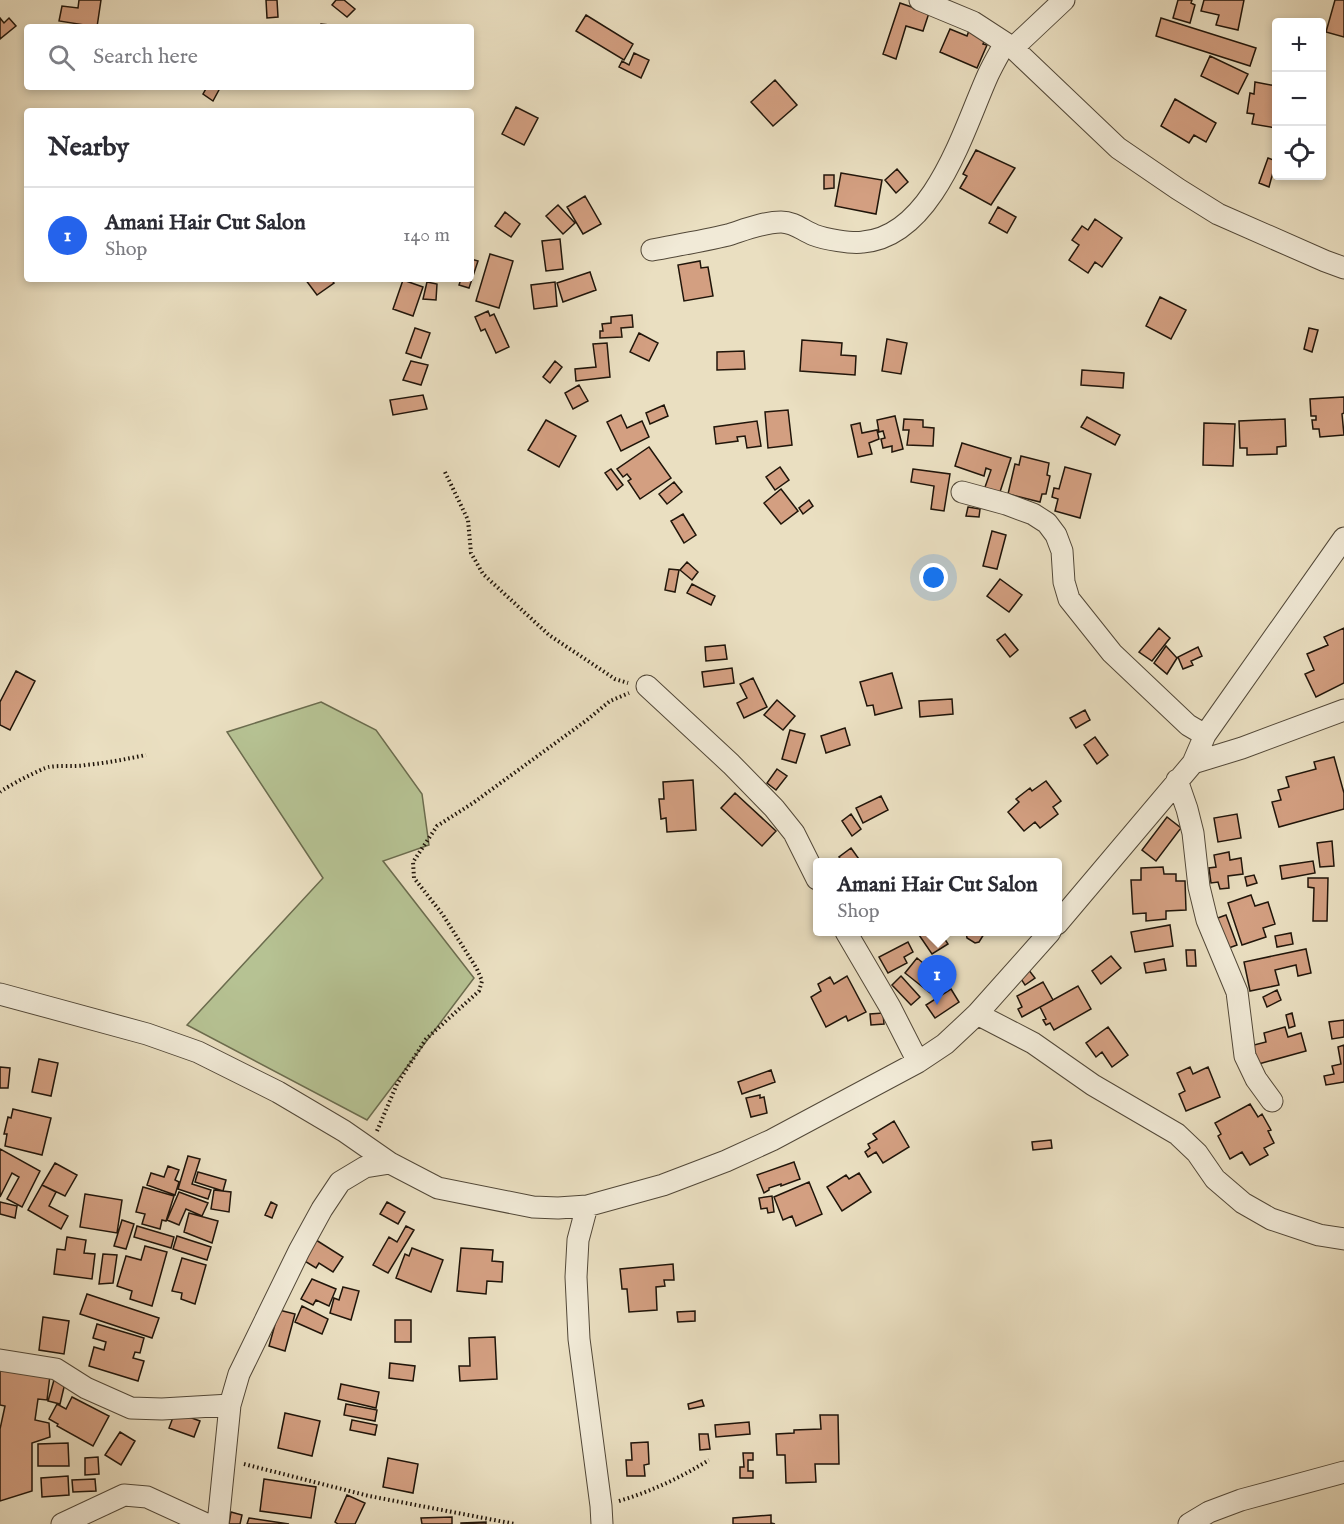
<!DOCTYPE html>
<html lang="en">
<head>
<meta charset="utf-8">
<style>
	:root { --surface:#fff; --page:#f2f2f3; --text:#2b2b33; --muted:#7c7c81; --line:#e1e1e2; --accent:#2563eb }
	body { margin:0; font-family:"IM FELL English",serif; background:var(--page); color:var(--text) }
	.controls { position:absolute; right:18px; top:18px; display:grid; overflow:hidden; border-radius:6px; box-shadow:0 3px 9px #0003 }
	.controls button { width:54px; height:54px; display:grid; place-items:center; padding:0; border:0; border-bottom:2px solid var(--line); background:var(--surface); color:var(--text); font:30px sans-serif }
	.you { position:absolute; left:934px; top:578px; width:21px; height:21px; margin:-15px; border:4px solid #fff; border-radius:50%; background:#1a73e8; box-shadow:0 0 0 9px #1a73e833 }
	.badge { display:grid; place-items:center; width:39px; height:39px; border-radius:50%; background:var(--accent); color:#fff; font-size:20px; font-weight:700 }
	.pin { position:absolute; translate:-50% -50px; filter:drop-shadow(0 2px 3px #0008) }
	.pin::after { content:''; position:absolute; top:32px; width:21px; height:18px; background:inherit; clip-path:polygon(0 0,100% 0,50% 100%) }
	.popup { position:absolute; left:813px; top:858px; width:249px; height:78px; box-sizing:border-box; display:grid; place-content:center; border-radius:6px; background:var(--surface); filter:drop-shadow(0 2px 4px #0005); font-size:20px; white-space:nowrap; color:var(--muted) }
	.popup b { font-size:22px; color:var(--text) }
	.popup::after { content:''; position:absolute; left:50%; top:100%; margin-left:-12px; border:12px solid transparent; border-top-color:var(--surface) }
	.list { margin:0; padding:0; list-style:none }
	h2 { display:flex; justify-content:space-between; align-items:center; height:78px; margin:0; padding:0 24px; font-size:26px }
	h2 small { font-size:20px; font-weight:400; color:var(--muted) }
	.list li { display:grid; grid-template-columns:39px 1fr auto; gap:18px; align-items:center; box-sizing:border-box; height:96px; padding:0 24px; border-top:2px solid var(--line) }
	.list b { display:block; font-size:22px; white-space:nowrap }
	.list p { margin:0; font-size:20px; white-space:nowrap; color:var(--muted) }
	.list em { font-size:20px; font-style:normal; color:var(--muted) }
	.icon { flex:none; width:33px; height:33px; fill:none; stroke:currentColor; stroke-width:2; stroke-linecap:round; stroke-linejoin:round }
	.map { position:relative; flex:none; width:1344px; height:1524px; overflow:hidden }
	.search { position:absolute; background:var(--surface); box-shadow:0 3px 9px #0003; left:24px; top:24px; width:450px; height:66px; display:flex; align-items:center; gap:15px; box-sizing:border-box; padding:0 21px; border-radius:6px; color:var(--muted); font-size:22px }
	.panel { position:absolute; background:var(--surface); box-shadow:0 3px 9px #0003; left:24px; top:108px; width:450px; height:174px; border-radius:6px }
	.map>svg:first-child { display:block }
	.green { fill:#b6c293; stroke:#6b6c4e; stroke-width:1.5 }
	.building { fill:#d39f81; stroke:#20150a; stroke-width:1.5 }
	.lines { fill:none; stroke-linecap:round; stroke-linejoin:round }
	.minor-casing { stroke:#524838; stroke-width:23 }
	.path { stroke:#20150a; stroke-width:4; stroke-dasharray:1.5 3; stroke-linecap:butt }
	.minor { stroke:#f1ead7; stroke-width:21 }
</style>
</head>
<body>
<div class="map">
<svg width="1344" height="1524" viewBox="0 0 1344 1524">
	<rect width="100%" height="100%" fill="#eadfc1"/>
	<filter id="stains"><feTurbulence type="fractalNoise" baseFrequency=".00333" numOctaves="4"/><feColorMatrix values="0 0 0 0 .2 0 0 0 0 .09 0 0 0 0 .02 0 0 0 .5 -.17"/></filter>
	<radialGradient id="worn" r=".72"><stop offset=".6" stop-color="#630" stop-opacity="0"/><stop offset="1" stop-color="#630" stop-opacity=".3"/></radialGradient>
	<path class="green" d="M321 702 376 730 422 794 429 845 383 861 474 978 367 1120 187 1025 323 878 227 732Z"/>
	<path class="building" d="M79 0H101L97 27 59 21 62 6 78 8Z
		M266 0H277L278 17 267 18Z
		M336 0H344L355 9 347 17 332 5Z
		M1178 0H1192L1191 3 1195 5 1190 23 1173 18Z
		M1204 0H1244L1238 30 1216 25 1219 15 1201 11Z
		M1335 0H1344V37L1326 32Z
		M900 3 929 13 923 31 906 26 896 59 883 54Z
		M586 15 633 44 624 60 576 31Z
		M0 18 4 23 9 18 16 26 0 39Z
		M1161 18 1256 48 1250 66 1156 36Z
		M321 24 338 26V27H321Z
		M970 28 987 35 983 44 987 45 977 68 940 52 950 29 967 36Z
		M634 53 649 60 641 78 619 67 622 61 629 65Z
		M1210 56 1248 74 1238 94 1201 76Z
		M775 80 797 105 773 126 751 102Z
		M1255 82 1276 86V128L1252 124 1254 114 1247 113 1250 93 1254 94Z
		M207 87 220 88 213 101 203 94Z
		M1175 99 1216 123 1206 142 1194 135 1189 143 1161 126Z
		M516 107 538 118 524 145 502 134Z
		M976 150 1015 168 991 205 960 188 967 176 963 174Z
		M1268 158 1276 161 1269 187 1259 183Z
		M897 169 908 182 896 193 885 180Z
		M841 173 882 180 876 214 835 206Z
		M824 175H834V188L824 189Z
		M585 196 601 224 583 234 567 207Z
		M558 205 575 223 563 234 546 216Z
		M998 207 1016 217 1007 233 989 223Z
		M505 212 520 224 511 237 495 226Z
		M1095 219 1122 238 1102 267 1095 262 1088 273 1069 260 1079 245 1072 240 1082 226 1088 230Z
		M560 239 563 269 546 271 542 241Z
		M490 254 513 261 499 308 476 301Z
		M471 259 478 261 469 288 459 285 461 279H471Z
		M700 261 701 268 708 267 713 296 684 301 678 265Z
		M590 272 596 290 563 302 557 283Z
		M305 279H331L334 283 317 295Z
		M403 280 423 287 413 316 393 309Z
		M427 282 437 284 436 300 423 299Z
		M555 282 557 306 534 309 531 285Z
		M1160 297 1186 310 1171 339 1146 326Z
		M488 311 490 316 494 314 509 347 496 353 485 329 481 331 475 317Z
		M632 315 633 327 621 328 622 337 600 338V331H603L602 324 611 323V317Z
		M415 328 430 333 421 358 406 353Z
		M1309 328 1318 330 1312 352 1304 349Z
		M639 333 658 343 649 361 630 352Z
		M887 339 907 343 901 374 882 371Z
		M802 340 842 343 841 355 856 356 855 375 800 371Z
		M607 343 610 377 576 381 575 369 596 367 593 344Z
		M744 351 745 369 717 370V352Z
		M411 361 428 365 421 385 403 380Z
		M555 361 562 367 550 383 543 377Z
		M1082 370 1124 373 1123 388 1081 385Z
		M579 385 588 401 573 409 565 393Z
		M423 395 427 409 393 415 390 400Z
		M1344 397V413L1342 414 1344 435 1320 437 1319 429H1313L1312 420H1316V416H1311L1310 399Z
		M664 405 668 416 650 424 646 413Z
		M788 410 792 445 768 448 765 412Z
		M621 415 627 428 642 421 649 437 621 451 607 422Z
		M895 416 903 449 892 452V446L883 448 881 439 885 438 883 431 879 432 877 420Z
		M1087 417 1120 435 1115 445 1081 427Z
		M904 419 923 420V427L934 428 933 446 907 445 909 430H903Z
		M1285 419 1286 446 1277 447V454L1247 455V448H1240L1239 421Z
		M546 420 576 436 559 467 528 450Z
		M757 421 761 446 747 448 745 436 737 437 738 441 716 444 714 427Z
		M860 423 862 433 877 430 879 439 869 443 872 454 858 457 851 425Z
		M1204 423 1235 424 1233 466 1203 465Z
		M962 443 1011 458 999 495 984 490 991 470 986 468 984 476 955 466Z
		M649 447 671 478 640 499 628 481 631 479 627 474 623 477 617 469Z
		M1021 456 1049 463 1047 475 1050 476 1046 494H1042L1040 502 1008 494 1015 464 1019 465Z
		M780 467 789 480 775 490 766 477Z
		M1065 467 1091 474 1080 518 1055 511 1058 499 1052 497 1054 488 1059 489Z
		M611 469 623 485 617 490 605 473Z
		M913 469 950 474 944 511 931 509 934 486 911 482Z
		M674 482 682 492 667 504 659 494Z
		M781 489 798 511 781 524 764 503Z
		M809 500 813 506 803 514 799 508Z
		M968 507 980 509 979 517 966 516Z
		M683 514 696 535 684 543 671 521Z
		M992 531 1006 535 997 569 983 566Z
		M687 562 698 572 692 580 680 570Z
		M669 569 679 570 675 592 665 590Z
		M1000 579 1022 595 1009 612 987 596Z
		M692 584 715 596 711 605 687 593Z
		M1159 628 1170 638 1152 661 1139 652Z
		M1344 628V683L1316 697 1305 674 1314 670 1307 654 1328 645 1324 637Z
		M1005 634 1018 650 1010 657 997 640Z
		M725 645 727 659 706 661 705 647Z
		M1166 646 1177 658 1167 674 1154 663Z
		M1198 647 1202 656 1191 661 1193 665 1183 669 1178 657Z
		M732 668 734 683 704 687 702 672Z
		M16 671 35 681 10 730 0 725V702Z
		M892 673 902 708 875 715 873 705 867 706 860 682Z
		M753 678 767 707 744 718 737 703 747 698 740 684Z
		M952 699 953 714 920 717 919 701Z
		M777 700 795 716 783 730 764 715Z
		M1085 710 1090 720 1076 728 1070 718Z
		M845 728 850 745 826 753 821 736Z
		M790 730 805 734 796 763 782 759Z
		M1095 737 1108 755 1097 764 1084 745Z
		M1334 757 1344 793V809L1279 827 1272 802 1281 800 1278 790 1289 787 1286 777 1316 769 1314 762Z
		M777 769 787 776 776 790 767 783Z
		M693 780 696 830 667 832 666 818 661 819 659 799H664L663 782Z
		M1046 781 1061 801 1053 807 1058 814 1040 828 1035 822 1024 831 1008 812 1019 802 1016 799 1030 788 1032 791Z
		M735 793 776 831 762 846 721 808Z
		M881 796 888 810 863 823 856 808Z
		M851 814 861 829 852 836 842 821Z
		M1237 814 1241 838 1218 842 1214 818Z
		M1167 817 1181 828 1156 861 1142 850Z
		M1332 841 1334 866 1320 867 1317 843Z
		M851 848 861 862H843L839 857Z
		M1229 852 1230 860 1241 858 1243 874 1228 876 1229 888 1220 889 1218 882 1211 883 1209 868 1216 867 1214 855Z
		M1313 861 1315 873 1282 879 1280 866Z
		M1163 867 1164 874H1176V881H1185L1186 910 1166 911V919L1146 921V913L1133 914 1131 880H1141V868Z
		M1254 875 1257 883 1247 886 1245 877Z
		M1308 878H1328L1327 921H1313L1314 888 1308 887Z
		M1251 895 1255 906 1268 902 1275 924 1263 928 1266 937 1242 945 1228 903Z
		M1226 915 1237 945 1226 949 1215 919Z
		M1170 925 1173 946 1135 952 1131 932Z
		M917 932H954L944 938 948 944 932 954Z
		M966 932H984V934L979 942 975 943 967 938Z
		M1291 933 1293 944 1277 947 1275 936Z
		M908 942 913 952 904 957 907 963 888 973 879 957Z
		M1306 949 1311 973 1298 976 1296 965 1275 970 1279 985 1250 991 1244 962Z
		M1186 950H1195L1196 966H1187Z
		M1111 956 1121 968 1101 984 1092 971Z
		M917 958 946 982 934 996 905 973Z
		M1164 959 1166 970 1146 973 1144 963Z
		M1028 969 1035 978 1025 985 1019 976Z
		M847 976 866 1012 848 1021 846 1016 826 1027 811 997 821 991 818 984 830 977 834 984Z
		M901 976 920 997 911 1005 892 985Z
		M1043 982 1053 1000 1022 1017 1018 1009 1022 1007 1017 996Z
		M1078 986 1091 1009 1054 1030 1050 1023 1046 1025 1043 1020 1046 1019 1040 1007Z
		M951 989 959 1002 935 1018 926 1005Z
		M1277 990 1281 1000 1267 1007 1263 997Z
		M883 1013 884 1024 871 1025 870 1014Z
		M1292 1013 1295 1026 1289 1028 1286 1015Z
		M1344 1020V1037L1332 1039 1329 1022Z
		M1108 1027 1128 1055 1112 1067 1102 1052 1096 1057 1086 1043Z
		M1285 1027 1288 1037 1301 1033 1306 1051 1255 1065 1250 1046 1266 1042 1264 1033Z
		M1344 1045V1082L1326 1085 1324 1076 1334 1074 1332 1066 1341 1064 1338 1047Z
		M39 1059 58 1063 51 1096 32 1092Z
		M0 1067 10 1068 8 1088H0Z
		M1190 1067 1193 1074 1208 1067 1220 1097 1186 1111 1179 1094 1185 1091 1177 1073Z
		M771 1070 775 1082 742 1094 738 1082Z
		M760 1095V1098L764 1097 767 1113 751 1117 746 1098Z
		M1250 1104 1258 1117 1262 1114 1271 1130 1268 1131 1274 1143 1264 1148 1268 1155 1250 1165 1242 1152 1230 1159 1218 1136 1221 1134 1215 1123Z
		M13 1109 51 1118 42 1155 5 1146 7 1134H4L8 1117 11 1118Z
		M894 1121 909 1147 883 1163 876 1152 868 1157 865 1152 870 1148 868 1144 877 1139 873 1134Z
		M1051 1140 1052 1148 1033 1150 1032 1142Z
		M0 1149 40 1171 22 1207 7 1199 19 1177 12 1173 0 1197Z
		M188 1156 200 1159 192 1184 211 1190 208 1199 178 1189Z
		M794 1162 800 1179 781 1186V1184L769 1188V1190L764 1193 757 1175Z
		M55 1163 77 1175 65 1196 42 1185Z
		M168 1166 179 1170 175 1180 179 1182 175 1195 147 1185 151 1173 164 1177Z
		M198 1172 226 1180 223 1191 195 1182Z
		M859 1173 871 1192 842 1211 827 1187 846 1175 849 1179Z
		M809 1182 822 1214 796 1226 792 1216 783 1220 774 1197Z
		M42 1185 56 1192 49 1206 68 1216 61 1229 28 1210Z
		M143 1187 174 1196 166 1221 162 1220 160 1229 142 1224 145 1214 136 1212Z
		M214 1190 231 1192 229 1212 211 1209Z
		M179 1192 208 1203 202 1216 186 1209 179 1225 167 1220Z
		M85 1194 122 1200 117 1233 80 1227Z
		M772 1196 774 1212 768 1213 767 1208 761 1209 759 1198Z
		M0 1202 17 1206 15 1218 0 1214Z
		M271 1202 277 1205 272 1218 265 1215Z
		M387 1202 405 1212 398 1224 380 1214Z
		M189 1213 218 1221 212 1243 184 1232Z
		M122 1220 134 1224 126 1249 114 1246Z
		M137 1226 174 1237 171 1248 134 1237Z
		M406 1226 414 1230 388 1273 373 1265 389 1237 397 1242Z
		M177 1236 211 1247 207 1260 173 1249Z
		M67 1237 86 1240 84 1253 95 1254 92 1279 54 1274 57 1249 65 1250Z
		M316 1240 343 1257 333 1272 319 1263 316 1268 303 1260Z
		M145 1246 167 1252 152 1306 130 1299 132 1291 117 1286 126 1256 141 1260Z
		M412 1248 443 1260 431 1292 396 1278 405 1254 409 1256Z
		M461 1248 493 1250 492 1261 503 1262 502 1282 487 1281 486 1294 457 1291Z
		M103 1254 117 1255 113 1283 99 1284Z
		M182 1258 206 1265 195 1304 181 1299 182 1293 172 1291Z
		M673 1264 674 1280H664L665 1286 656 1287 657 1310 629 1312 627 1289H622L620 1269Z
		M312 1279 336 1289 329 1306 316 1300 313 1305 301 1299Z
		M343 1287 359 1291 351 1320 330 1313 334 1298 339 1300Z
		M87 1294 159 1318 152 1338 80 1314Z
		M302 1306 328 1319 322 1334 295 1322Z
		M279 1310 295 1314 285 1351 269 1346Z
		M695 1311V1321L678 1322 677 1312Z
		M43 1317 69 1321 64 1354 39 1350Z
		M395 1320H411V1342H395Z
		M97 1324 144 1338 140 1353 135 1352 133 1358 144 1361 138 1381 89 1366 94 1347 104 1350 106 1342 93 1338Z
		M495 1337 497 1379 460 1381 459 1366H470L469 1338Z
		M390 1363 415 1366 413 1381 389 1378Z
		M0 1369 50 1375 47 1400 38 1399 35 1420 49 1423 50 1437 32 1443V1491L0 1501V1429L5 1406 0 1405Z
		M0 1369 50 1375 47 1400 38 1399 35 1420 49 1423 50 1437 32 1443V1491L0 1501V1429L5 1406 0 1405Z
		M54 1380 65 1383 60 1404 48 1401Z
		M341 1384 379 1392 376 1408 338 1399Z
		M72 1397 109 1416 93 1446 57 1426 58 1424 49 1419 57 1404 66 1409Z
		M702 1400 704 1406 689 1409 688 1404Z
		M346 1404 377 1410 375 1421 344 1415Z
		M175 1412 200 1421 194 1437 169 1428Z
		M175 1412 200 1421 194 1437 169 1428Z
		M285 1413 320 1421 312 1456 278 1448Z
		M820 1415H838L839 1464H815L816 1482 786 1483 785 1455H777L776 1434 794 1433V1430L821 1429Z
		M352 1420 377 1425 375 1435 350 1430Z
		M749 1422 750 1434 716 1437 715 1425Z
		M120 1432 135 1441 121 1465 105 1455Z
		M699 1434H708L710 1449 700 1450Z
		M648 1442 649 1464 644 1465 645 1476H627L626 1460H632L631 1443Z
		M68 1443 69 1466H38V1444Z
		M743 1453H753V1460H748V1471H753V1478H740V1467H744Z
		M98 1457 99 1474 85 1475V1458Z
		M388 1458 418 1464 413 1493 383 1487Z
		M68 1476 69 1495 42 1497 41 1478Z
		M95 1479 96 1491 73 1492 72 1480Z
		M264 1479 316 1487 311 1518 260 1511Z
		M347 1495 365 1503 355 1524H338L335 1522Z
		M231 1512 242 1515 240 1524H229Z
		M771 1515V1523L775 1524H733V1518Z
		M452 1517V1524H422L421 1518Z
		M249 1518 289 1524H247Z
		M486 1522V1524H461V1523Z"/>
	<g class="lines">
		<defs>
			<path id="minor" d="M920 0 973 22 1013 48 1118 148 1178 189 1218 214 1325 261 1344 268
				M1013 48 1064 0
				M652 250C678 245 703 241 728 235 744 230 764 222 781 222 794 222 802 230 814 235 824 239 852 244 863 242 934 236 964 128 988 75 993 64 999 54 1005 43
				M962 492 1006 504 1033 514 1047 523 1056 535 1062 551 1064 582 1069 599 1112 653 1188 725 1205 735
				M647 686 731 764 774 808 794 833 817 879
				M1193 763 1242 748 1344 710
				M1177 780 1187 809 1193 833 1199 887 1207 920 1237 992 1245 1056 1256 1079 1272 1101
				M1057 924 1193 763 1205 735 1344 538
				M846 932 890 1007 918 1062
				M0 994 147 1034 198 1052 278 1092 344 1131 390 1163
				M977 1014 1033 1043 1093 1085 1177 1134 1197 1153 1215 1179 1243 1203 1271 1219 1319 1235 1344 1239
				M587 1206 578 1240 576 1277 579 1339 601 1506 602 1524
				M0 1360 56 1369 86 1388 131 1408 162 1409 230 1405
				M62 1524 124 1495 147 1497 206 1524
				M218 1524 230 1405 239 1374 299 1251 322 1209 340 1182 365 1167 390 1163 438 1188 533 1207 558 1208 587 1206 663 1185 726 1161 772 1140 918 1062 945 1044 977 1014 1050 932
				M1189 1524 1209 1512 1241 1500 1344 1472"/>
		</defs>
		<use href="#minor" class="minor-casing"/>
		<path class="path" d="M445 472 468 520 471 553 483 574 549 635 615 679 628 683
			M0 792C6 787 42 768 49 767 61 765 74 767 86 765 107 763 126 759 146 755
			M377 1131 397 1084 426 1039 479 991 482 981 477 969 443 915 414 878 413 862 437 826 473 803 587 720 610 701 629 693
			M244 1464 369 1496 515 1524
			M619 1501C652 1491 680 1478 709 1460"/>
		<use href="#minor" class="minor"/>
	</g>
	<rect width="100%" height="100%" filter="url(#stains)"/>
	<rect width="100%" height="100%" fill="url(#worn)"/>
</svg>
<div class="controls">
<button>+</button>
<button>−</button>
<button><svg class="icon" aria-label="locate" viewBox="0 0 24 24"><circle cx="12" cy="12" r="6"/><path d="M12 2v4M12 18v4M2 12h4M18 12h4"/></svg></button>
</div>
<div class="you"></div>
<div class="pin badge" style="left:937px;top:1005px">1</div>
<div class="popup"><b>Amani Hair Cut Salon</b>Shop</div>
<div class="search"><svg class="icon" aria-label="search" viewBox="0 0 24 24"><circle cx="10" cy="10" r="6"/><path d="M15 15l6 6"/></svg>Search here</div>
<section class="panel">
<h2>Nearby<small></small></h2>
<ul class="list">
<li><span class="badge">1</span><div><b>Amani Hair Cut Salon</b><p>Shop</p></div><em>140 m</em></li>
</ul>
</section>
</div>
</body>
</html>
